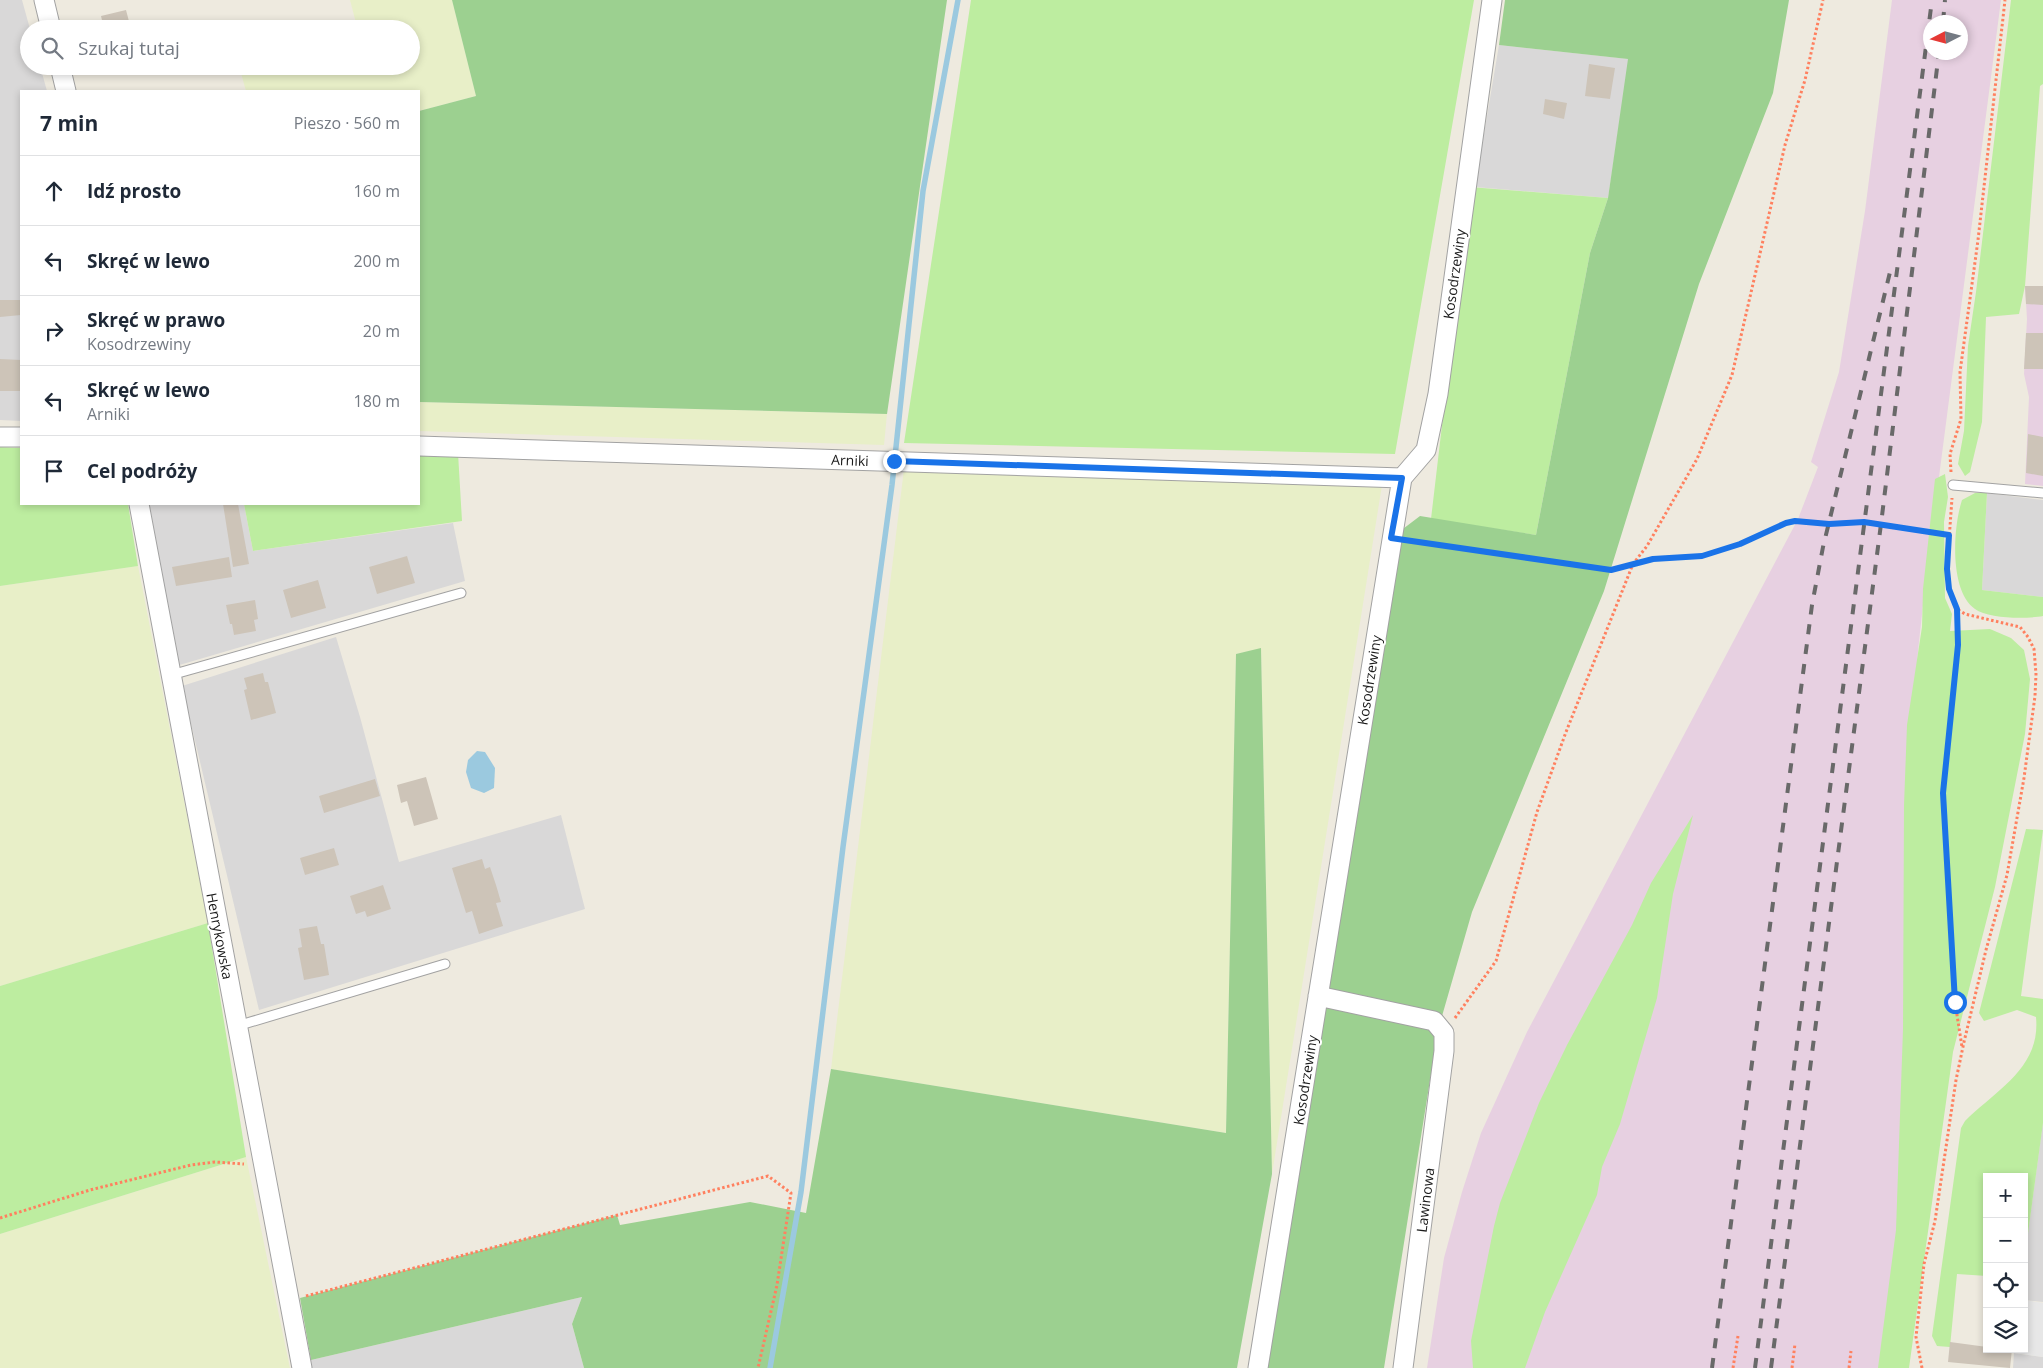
<!DOCTYPE html>
<html lang="pl">
<head>
<meta charset="utf-8">
<style>
	:root { --surface:#fff; --page:#f2f2f3; --text:#1f2937; --muted:#747a83; --line:#e0e1e3 }
	body { margin:0; font-family:"Open Sans",sans-serif; background:var(--page); color:var(--text) }
	.controls { position:absolute; right:15px; bottom:15px; display:grid; overflow:hidden; border-radius:0px; box-shadow:0 2px 8px #0003 }
	.controls button { width:45px; height:45px; display:grid; place-items:center; padding:0; border:0; border-bottom:1px solid var(--line); background:var(--surface); color:var(--text); font:25px sans-serif }
	.compass { position:absolute; left:1923px; top:15px; width:45px; height:45px; border-radius:50%; background:var(--surface); box-shadow:0 2px 8px #0003; rotate:264deg }
	.stop { position:absolute; width:15px; height:15px; margin:-11px; border:4px solid #1a73e8; border-radius:50%; background:#fff }
	.stop.end { background:#1a73e8; border-color:#fff; box-shadow:0 1px 5px #0008 }
	.list { margin:0; padding:0; list-style:none }
	h2 { display:flex; justify-content:space-between; align-items:center; height:65px; margin:0; padding:0 20px; font-size:21px }
	h2 small { font-size:16px; font-weight:400; color:var(--muted) }
	.list li { display:grid; grid-template-columns:32px 1fr auto; gap:15px; align-items:center; box-sizing:border-box; height:70px; padding:0 20px; border-top:1px solid var(--line) }
	.list b { display:block; font-size:19px; white-space:nowrap }
	.list p { margin:0; font-size:16px; white-space:nowrap; color:var(--muted) }
	.list em { font-size:16px; font-style:normal; color:var(--muted) }
	.icon { flex:none; width:28px; height:28px; fill:none; stroke:currentColor; stroke-width:2; stroke-linecap:round; stroke-linejoin:round }
	.map { position:relative; flex:none; width:2043px; height:1368px; overflow:hidden }
	.search { position:absolute; background:var(--surface); box-shadow:0 2px 8px #0003; left:20px; top:20px; width:400px; height:55px; display:flex; align-items:center; gap:12px; box-sizing:border-box; padding:0 18px; border-radius:28px; color:var(--muted); font-size:19px }
	.panel { position:absolute; background:var(--surface); box-shadow:0 2px 8px #0003; left:20px; top:90px; width:400px; height:415px; border-radius:0px }
	.map>svg:first-child { display:block }
	.residential { fill:#d9d8d8 }
	.industrial { fill:#e7d0e1; fill-rule:evenodd }
	.farmland { fill:#e8efc8 }
	.grass { fill:#bdeda0 }
	.forest { fill:#9cd090 }
	.parking { fill:#e7e7e7 }
	.water { fill:#9bc9df }
	.lines { fill:none; stroke-linecap:round; stroke-linejoin:round }
	.stream { stroke:#9bc9df; stroke-width:5.5 }
	.building { fill:#cdc4b8 }
	.lane-casing { stroke:#a2a2a2; stroke-width:11 }
	.street-casing { stroke:#a2a2a2; stroke-width:21 }
	.path { stroke:#ff805f; stroke-width:3; stroke-dasharray:2.5 2.5; stroke-linecap:butt }
	.lane { stroke:#fff; stroke-width:9 }
	.street { stroke:#fff; stroke-width:19 }
	.rail { stroke:#696969; stroke-width:4; stroke-dasharray:10 10; stroke-linecap:butt }
	.route { stroke:#1a73e8; stroke-width:6 }
	.labels { text-anchor:middle; dominant-baseline:central; stroke-width:4; stroke-linejoin:round; paint-order:stroke }
	.street-label { font-size:14px; fill:#1b1b1b; stroke:#fff }
</style>
</head>
<body>
<div class="map">
<svg width="2043" height="1368" viewBox="0 0 2043 1368">
	<rect width="100%" height="100%" fill="#eeeadf"/>
	<path class="residential" d="M0 0H22L30 29 29 66H40L47 91H21V421L0 420Z
		M1499 45 1629 59 1608 198 1475 187Z
		M1987 493 2043 500V597L1982 590Z
		M147 504H244L253 551 453 523 465 581 176 666Z
		M336 637 360 717 399 862 561 815 585 909 259 1010 182 686Z
		M2043 1121V1302L2024 1300V1263Z
		M582 1297 572 1324 584 1368H312L311 1360Z
		M2014 1353 2043 1357V1368H2013Z"/>
	<path class="industrial" d="M1892 0H2001L1926 577 1918 651 1913 717 1904 1180 1885 1368H1427L1444 1258 1462 1192 1481 1133 1527 1032 1798 519 1818 467 1811 462 1839 372 1865 211ZM1930 22H1960V52H1930Z
		M2025 286H2043V486L2025 484 2029 397 2024 374 2027 319Z"/>
	<path class="farmland" d="M350 0H452L476 96 419 111V91H246L239 66H411V29H332L356 23Z
		M419 402 887 414 884 445 419 431Z
		M904 469 1382 485 1272 1174 1261 649 1236 654 1226 1133 831 1069Z
		M138 566 208 923 0 986V586Z
		M246 1157 290 1368H0V1234Z"/>
	<path class="grass" d="M971 0H1474L1395 454 904 443Z
		M2011 0H2043V84L2040 86 2025 286 2019 314 1986 317 1982 422 1970 472 1965 476 1958 464 1964 431 1968 346 1976 292Z
		M1470 187 1608 198 1590 253 1536 535 1431 519Z
		M0 447 21 448V504H128L138 566 0 586Z
		M419 453H458L462 521 253 551 244 504H419Z
		M1945 474 1948 497 1944 522 1945 598 1952 614 1950 631 1990 629 2011 638 2024 650 2030 679 2025 734 1995 887 1953 1052 1909 1368H1878L1896 1230 1903 1029 1904 805 1907 725 1922 627 1923 589 1935 479Z
		M1975 493H1987L1982 590 2043 597V616C2027 619 1988 619 1975 609 1949 591 1953 527 1962 500Z
		M1693 815 1673 894 1657 998 1620 1124 1602 1167 1597 1195 1545 1312 1525 1368H1473L1471 1341 1494 1226 1500 1203 1539 1103 1567 1045 1632 925 1651 883Z
		M2026 829 2043 830 2021 996 2043 999V1123L2024 1263V1177H1987V1276L1957 1274 1950 1347 1937 1346 1932 1336 1961 1128 1965 1121C1996 1090 2041 1068 2036 1017L2017 1010 1984 1021 1979 1013Z
		M208 923 246 1157 0 1234V986Z"/>
	<path class="forest" d="M452 0H947L887 414 419 402V111L476 96Z
		M1505 0H1789L1773 93 1699 284 1604 591 1472 912 1438 1030 1384 1368H1258L1391 538 1420 516 1536 535 1590 253 1608 198 1628 59 1499 45Z
		M1261 648 1272 1174 1237 1368H584L572 1324 582 1297 311 1360 300 1298 617 1215 620 1225 750 1202 806 1213 831 1069 1226 1133 1236 654Z"/>
	<path class="parking" d="M2024 1300 2043 1303V1357L2014 1353V1349H2024Z"/>
	<path class="water" d="M477 751 485 752 495 768 494 788 484 793 471 788 466 772 468 760Z"/>
	<g class="lines">
		<path class="stream" d="M770 1368 801 1192 843 847 892 485 923 191 958 0"/>
	</g>
	<path class="building" d="M126 10 131 29H104L101 16Z
		M1589 64 1615 68 1610 99 1585 96Z
		M1545 99 1567 103 1564 119 1543 114Z
		M2025 286H2043V305L2026 304Z
		M0 300H21V315L0 317Z
		M2026 333H2043V369H2024Z
		M0 359 21 360V391H0Z
		M2028 434 2043 437V476L2026 473Z
		M223 504H238L249 564 233 567Z
		M407 556 415 583 377 594 369 567Z
		M229 557 232 577 176 586 172 567Z
		M318 580 326 608 291 618 283 590Z
		M255 600 258 619 254 620 256 631 234 635 232 624H230L226 605Z
		M263 673 265 682H268L276 713 251 720 244 690 247 689 244 678Z
		M426 777 438 819 414 826 407 801 401 803 397 785Z
		M375 779 380 796 324 813 319 796Z
		M334 848 339 865 305 875 300 858Z
		M482 859 485 869 490 867 496 885 501 902 496 903 503 926 479 934 472 911 466 913 452 868Z
		M383 885 391 909 367 917 365 911 356 914 350 896Z
		M317 926 321 944H324L329 975 304 980 298 948 302 947 299 929Z
		M1950 1342 1987 1347V1349H2012L2010 1368 1948 1362Z"/>
	<g class="lines">
		<defs>
			<path id="lane" d="M1953 485 2043 493
				M171 675 461 593
				M237 1026 445 964"/>
			<path id="street" d="M44 0 51 29
				M60 66 66 91
				M0 437H21
				M419 446 1402 478
				M139 504 302 1368
				M1318 996 1434 1021 1444 1033V1051L1403 1368
				M1258 1368 1402 478 1426 450 1438 394 1492 0"/>
		</defs>
		<use href="#lane" class="lane-casing"/>
		<use href="#street" class="street-casing"/>
		<path class="path" d="M1951 472 1950 454 1961 419 1960 372 1978 240 2005 0
			M1409 541 1611 570 1653 559 1702 556 1740 544 1786 523 1795 521 1829 524 1864 522 1949 535
			M1957 610 1958 645 1943 793 1955 1002 1962 1047
			M1455 1018 1496 961 1537 812 1566 732 1633 564 1647 546 1697 459 1732 375 1785 145 1805 80 1823 0
			M0 1218 90 1190 191 1165 215 1162 244 1164
			M306 1296 768 1176 791 1193 777 1285 758 1368
			M1733 1368 1738 1336
			M1792 1368 1795 1344
			M1849 1368 1851 1351
			M1922 1368 1916 1337 1924 1264 1935 1221 1956 1080 1964 1042 1986 950 2007 875 2024 778 2035 696 2036 674 2034 649 2028 637 2020 627 1965 614 1957 609 1949 589 1947 569 1952 498"/>
		<use href="#lane" class="lane"/>
		<use href="#street" class="street"/>
		<path class="rail" d="M1943 22 1945 0
			M1712 1368 1812 605 1823 547 1892 264
			M1755 1368 1932 0
			M1771 1368 1881 524 1939 52"/>
	</g>
	<g class="lines">
		<path class="route" d="M894 461 1402 478 1391 538 1611 570 1653 559 1702 556 1740 544 1786 523 1795 521 1829 524 1864 522 1949 535 1947 569 1949 589 1957 609 1958 645 1943 793 1955 1002"/>
	</g>
	<g class="labels">
		<g class="street-label">
			<text transform="translate(1454 274) rotate(-82)">Kosodrzewiny</text>
			<text transform="translate(850 460) rotate(2)">Arniki</text>
			<text transform="translate(1369 680) rotate(-81)">Kosodrzewiny</text>
			<text transform="translate(220 936) rotate(79)">Henrykowska</text>
			<text transform="translate(1305 1080) rotate(-81)">Kosodrzewiny</text>
			<text transform="translate(1425 1200) rotate(-83)">Lawinowa</text>
		</g>
	</g>
</svg>
<div class="controls">
<button>+</button>
<button>−</button>
<button><svg class="icon" aria-label="locate" viewBox="0 0 24 24"><circle cx="12" cy="12" r="6"/><path d="M12 2v4M12 18v4M2 12h4M18 12h4"/></svg></button>
<button><svg class="icon" aria-label="layers" viewBox="0 0 24 24"><path d="M12 4l9 5-9 5-9-5zM3 14l9 5 9-5"/></svg></button>
</div>
<svg class="compass" viewBox="-18 -18 36 36"><path d="M0-13l5 13h-10z" fill="#e53935"/><path d="M0 13l5-13h-10z" fill="#747a83"/></svg>
<div class="stop" style="left:1955px;top:1002px"></div>
<div class="stop end" style="left:894px;top:461px"></div>
<div class="search"><svg class="icon" aria-label="search" viewBox="0 0 24 24"><circle cx="10" cy="10" r="6"/><path d="M15 15l6 6"/></svg>Szukaj tutaj</div>
<section class="panel">
<h2>7 min<small>Pieszo · 560 m</small></h2>
<ul class="list">
<li><svg class="icon" aria-label="ahead" viewBox="0 0 24 24"><path d="M12 20V5M6 11l6-6 6 6"/></svg><div><b>Idź prosto</b></div><em>160 m</em></li>
<li><svg class="icon" aria-label="left" viewBox="0 0 24 24"><path d="M17 20v-9H6M10 6l-5 5 5 5"/></svg><div><b>Skręć w lewo</b></div><em>200 m</em></li>
<li><svg class="icon" aria-label="right" viewBox="0 0 24 24"><path d="M7 20v-9h11M14 6l5 5-5 5"/></svg><div><b>Skręć w prawo</b><p>Kosodrzewiny</p></div><em>20 m</em></li>
<li><svg class="icon" aria-label="left" viewBox="0 0 24 24"><path d="M17 20v-9H6M10 6l-5 5 5 5"/></svg><div><b>Skręć w lewo</b><p>Arniki</p></div><em>180 m</em></li>
<li><svg class="icon" aria-label="arrive" viewBox="0 0 24 24"><path d="M6 21V4h12l-3 4 3 4H6"/></svg><div><b>Cel podróży</b></div></li>
</ul>
</section>
</div>
</body>
</html>
